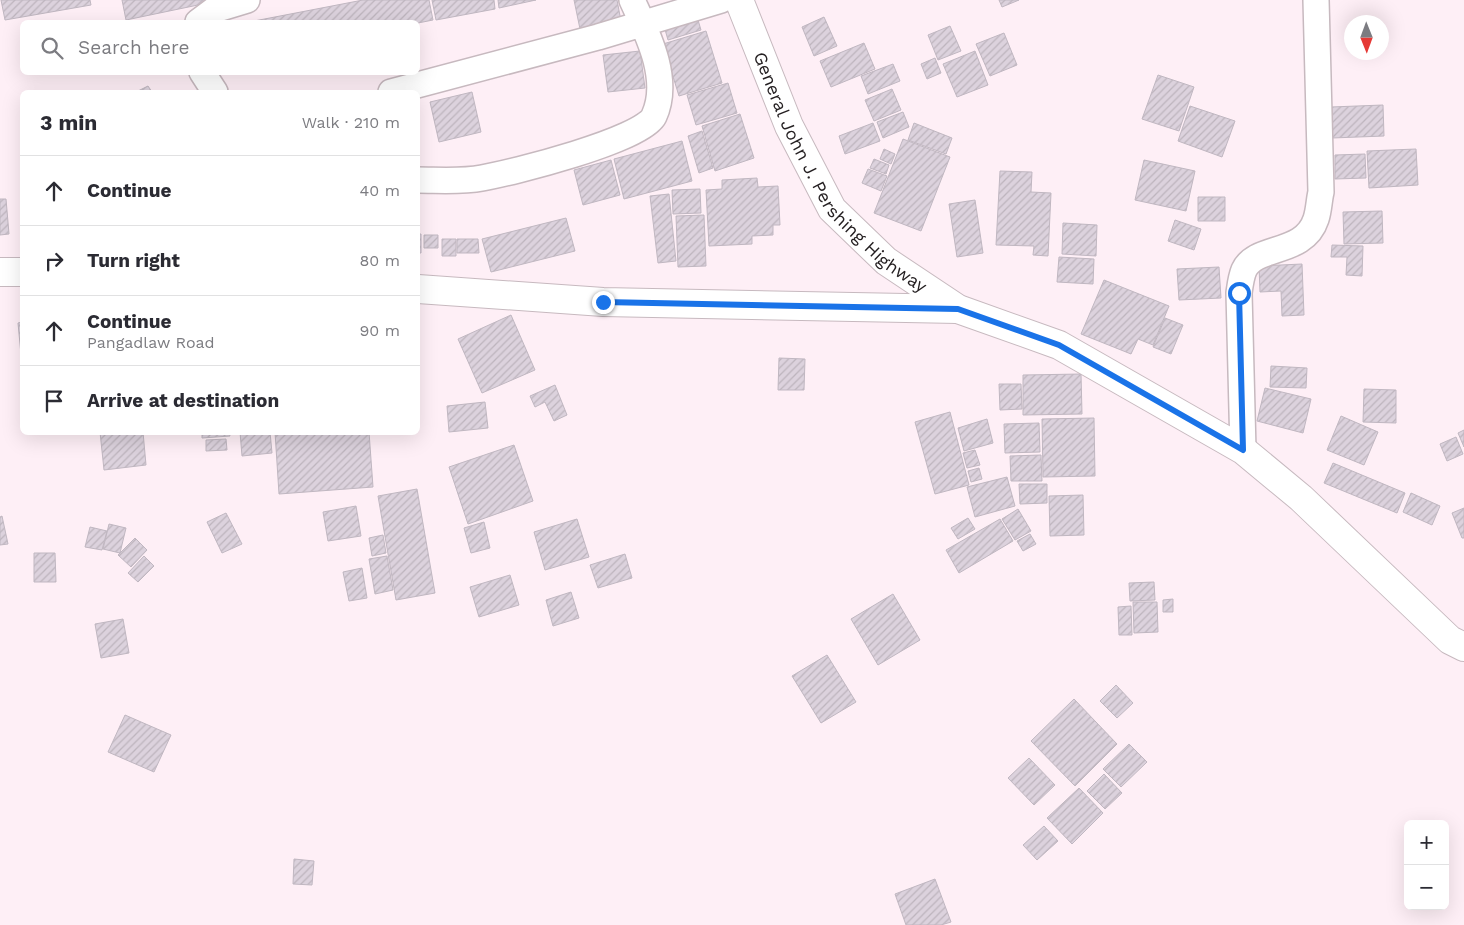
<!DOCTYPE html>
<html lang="en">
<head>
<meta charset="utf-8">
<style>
	:root { --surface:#fff; --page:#f2f2f3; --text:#2b2b33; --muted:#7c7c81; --line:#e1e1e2 }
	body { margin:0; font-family:"Work Sans",sans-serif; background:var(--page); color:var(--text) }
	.controls { position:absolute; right:15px; bottom:15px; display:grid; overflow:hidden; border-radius:8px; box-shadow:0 5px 20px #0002 }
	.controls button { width:45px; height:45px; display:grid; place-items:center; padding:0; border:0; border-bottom:1px solid var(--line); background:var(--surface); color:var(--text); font:25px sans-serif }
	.compass { position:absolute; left:1344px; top:15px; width:45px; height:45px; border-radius:50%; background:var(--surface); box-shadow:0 5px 20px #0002; rotate:179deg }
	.stop { position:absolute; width:15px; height:15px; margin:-11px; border:4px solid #1a73e8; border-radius:50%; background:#fff }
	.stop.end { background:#1a73e8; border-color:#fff; box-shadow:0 1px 5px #0008 }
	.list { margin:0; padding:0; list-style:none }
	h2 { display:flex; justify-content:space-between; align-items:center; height:65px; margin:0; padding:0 20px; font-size:21px }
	h2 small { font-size:16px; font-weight:400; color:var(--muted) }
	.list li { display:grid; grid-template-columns:32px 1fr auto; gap:15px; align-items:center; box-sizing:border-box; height:70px; padding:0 20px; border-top:1px solid var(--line) }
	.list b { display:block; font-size:19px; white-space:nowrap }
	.list p { margin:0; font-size:16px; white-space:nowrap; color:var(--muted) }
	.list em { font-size:16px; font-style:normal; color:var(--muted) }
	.icon { flex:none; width:28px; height:28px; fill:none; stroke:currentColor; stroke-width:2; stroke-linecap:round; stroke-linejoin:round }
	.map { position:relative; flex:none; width:1464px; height:925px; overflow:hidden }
	.search { position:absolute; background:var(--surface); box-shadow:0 5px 20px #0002; left:20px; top:20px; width:400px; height:55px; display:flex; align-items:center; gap:12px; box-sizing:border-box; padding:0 18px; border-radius:8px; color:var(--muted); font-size:19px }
	.panel { position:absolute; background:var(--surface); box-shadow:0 5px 20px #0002; left:20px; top:90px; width:400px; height:345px; border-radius:8px }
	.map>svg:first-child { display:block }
	.building { fill:url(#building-hatch); stroke:#c0b7c1 }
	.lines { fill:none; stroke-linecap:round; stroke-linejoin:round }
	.street-casing { stroke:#c7b9bf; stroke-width:28 }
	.secondary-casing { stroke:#c7b9bf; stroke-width:30 }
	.street { stroke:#fff; stroke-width:25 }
	.secondary { stroke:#fff; stroke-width:28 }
	.route { stroke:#1a73e8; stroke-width:6 }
	.labels { text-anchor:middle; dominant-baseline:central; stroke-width:4; stroke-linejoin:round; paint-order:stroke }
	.street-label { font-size:18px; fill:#252022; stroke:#fff }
</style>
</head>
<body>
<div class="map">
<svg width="1464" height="925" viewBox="0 0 1464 925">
	<defs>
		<pattern id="building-hatch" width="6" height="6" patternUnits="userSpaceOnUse" patternTransform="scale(1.25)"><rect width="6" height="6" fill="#dcd2dd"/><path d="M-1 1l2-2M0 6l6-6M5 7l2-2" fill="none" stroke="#bdb4bd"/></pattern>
	</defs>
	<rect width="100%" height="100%" fill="#feeff6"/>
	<path class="building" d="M1 0H90L91 5 5 20Z
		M122 0H222L126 20Z
		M363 0H429L433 20 418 23 249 22Z
		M432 0H494L495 9 436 20Z
		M498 0H536L499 8Z
		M574 0H617L621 21 580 29Z
		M999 0H1019L1002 7Z
		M695 10 701 30 668 40 662 19Z
		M824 17 837 46 814 56 802 27Z
		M950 26 961 51 938 60 928 35Z
		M706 31 722 83 679 96 663 44Z
		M1004 33 1017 65 990 76 976 44Z
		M864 43 875 69 831 87 820 61Z
		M640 51 645 88 608 92 603 55Z
		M975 51 988 85 957 97 943 64Z
		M935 58 941 73 927 79 921 64Z
		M893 64 900 81 868 94 861 76Z
		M1158 75 1194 87 1179 131 1142 119Z
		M728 83 737 113 696 125 687 95Z
		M148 86 152 92H136Z
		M892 89 901 110 874 121 865 100Z
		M472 92 481 132 439 142 430 102Z
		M1383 105 1384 136 1332 138 1331 107Z
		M1190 106 1235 121 1222 157 1178 141Z
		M903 112 909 127 883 138 877 122Z
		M740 114 754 158 715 171 702 126Z
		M873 123 880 141 845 154 839 136Z
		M914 123 952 138 946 154 908 140Z
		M702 131 713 168 699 173 688 136Z
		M903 139 950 157 921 231 874 213Z
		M682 141 692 181 624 199 614 159Z
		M884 149 895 154 891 164 880 159Z
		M1416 149 1418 185 1369 188 1367 151Z
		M1365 154 1366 178 1335 179V155Z
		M874 159 889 165 886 174 870 168Z
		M611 160 620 195 583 205 574 170Z
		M1144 160 1195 171 1186 211 1135 200Z
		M868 169 887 176 881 191 862 183Z
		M1000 171 1032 172 1031 192 1051 193 1048 256 1033 255 1034 246 996 245Z
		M757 178 758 187 778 186 780 225H773V235L752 236V244L709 246 706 190 722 189V180Z
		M700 189 701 213 673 214 672 190Z
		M669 194 676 261 658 263 650 196Z
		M1198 197H1225V221H1198Z
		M0 199H6L9 234 0 235Z
		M975 200 983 253 957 257 949 204Z
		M1382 211 1383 243 1344 244 1343 212Z
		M704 215 706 266 678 267 676 216Z
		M566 218 575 251 491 272 482 239Z
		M1175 220 1201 229 1194 250 1168 241Z
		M1063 223 1097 225 1096 256 1062 254Z
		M418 234H421V253H418Z
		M424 235H438V248H424Z
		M442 239H456V256H442Z
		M457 239H478L479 253H457Z
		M1332 245 1363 246 1362 276 1346 275 1347 257H1331Z
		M1059 257 1094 259 1093 284 1057 282Z
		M1302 264 1304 315 1282 316 1281 291 1260 292 1259 266Z
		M1219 267 1221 298 1179 300 1177 269Z
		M1104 280 1169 306 1153 345 1138 339 1131 354 1081 334Z
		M511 315 535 370 482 393 458 339Z
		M1165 318 1183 325 1171 354 1153 347Z
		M22 322V365L18 323Z
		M779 358 805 359 804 390H778Z
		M1271 366 1307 368 1306 388 1270 387Z
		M1081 374 1082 414 1023 415V375Z
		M999 384H1021L1022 409 1000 410Z
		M555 385 567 415 554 421 545 402 535 407 530 396Z
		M1265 388 1311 399 1303 433 1257 421Z
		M1364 389 1396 390V423L1363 422Z
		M485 402 488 428 449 432 447 406Z
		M950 412 969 485 935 494 915 422Z
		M1341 416 1378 432 1364 465 1327 450Z
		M1094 418 1095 476 1043 477 1042 419Z
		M987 419 993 443 964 451 958 428Z
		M1039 423 1040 452 1005 453 1004 424Z
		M1464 430V447L1458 433Z
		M100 432H143L146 465 104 470Z
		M202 432H229L230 436 202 438Z
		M240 432H270L272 453 242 456Z
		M275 432H369L373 487 279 494Z
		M1456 437 1463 454 1447 461 1440 444Z
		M226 439 227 450 206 451V440Z
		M514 445 533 501 468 524 449 467Z
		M975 450 980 465 967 468 963 453Z
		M1041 455 1042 481H1011L1010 456Z
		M1333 463 1405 493 1397 513 1324 483Z
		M979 468 982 479 971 482 968 471Z
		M1007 477 1015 506 975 517 967 487Z
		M1019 484H1047V503L1020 504Z
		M417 489 435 593 396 600 378 496Z
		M1411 493 1440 506 1432 525 1403 512Z
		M1083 495 1084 535 1050 536 1049 496Z
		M356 506 361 536 328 541 323 512Z
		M1464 508V538H1462L1452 513Z
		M1018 509 1031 531 1015 540 1002 519Z
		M226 513 242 544 222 553 207 522Z
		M2 516 8 544 0 545V517Z
		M968 518 975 529 958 539 951 528Z
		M577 519 589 557 545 570 534 532Z
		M1000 519 1013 541 959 573 946 550Z
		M484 522 490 548 471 553 464 528Z
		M109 524 126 528 120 553 103 549Z
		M90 527 107 531 102 550 85 547Z
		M1030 534 1036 544 1023 551 1017 541Z
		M383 535 386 553 372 556 369 538Z
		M135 538 147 550 131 567 118 555Z
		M34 553H55L56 582H34Z
		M625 554 632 578 598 588 590 565Z
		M144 556 154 566 138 582 128 573Z
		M387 556 393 590 375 594 369 559Z
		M362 568 367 598 349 601 343 572Z
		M510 575 519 605 479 617 470 587Z
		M1154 582 1155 600 1130 601 1129 583Z
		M571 592 579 618 553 626 546 600Z
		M893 594 920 640 878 665 851 619Z
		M1173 599V612H1163V600Z
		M1133 602H1157L1158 632 1134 633Z
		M1131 606 1132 635H1119L1118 607Z
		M123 619 129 653 101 658 95 624Z
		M827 655 856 702 821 723 792 676Z
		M1116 685 1133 703 1117 718 1100 701Z
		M1074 699 1117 744 1075 786 1031 741Z
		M125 715 171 735 154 772 108 752Z
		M1129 744 1147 762 1121 787 1103 769Z
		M1029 758 1055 785 1034 805 1008 778Z
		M1104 774 1122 793 1105 809 1087 791Z
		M1079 788 1103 813 1072 844 1047 818Z
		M1044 826 1058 841 1037 860 1023 845Z
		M294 859 314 861 312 885 293 884Z
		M935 879 951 922 941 925H906L895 894Z"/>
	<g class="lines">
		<defs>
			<path id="street" d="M198 22 214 10 247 0
				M202 72 215 92
				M391 92 598 37 721 0
				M418 180C438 180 461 182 482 178 511 173 643 140 654 116 671 79 647 33 632 0
				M1243 450 1239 293C1240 286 1241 277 1244 270 1256 244 1304 256 1316 219 1319 210 1319 200 1321 192L1316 0"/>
			<g id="secondary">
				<path id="s1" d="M739 0 789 126 832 209 886 261 958 309 1059 345 1243 450 1301 498 1450 640 1464 647"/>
				<path d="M0 272H22"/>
				<path d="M418 289 603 302 958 309"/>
			</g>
		</defs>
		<use href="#street" class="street-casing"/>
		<use href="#secondary" class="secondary-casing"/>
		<use href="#street" class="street"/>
		<use href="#secondary" class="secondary"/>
	</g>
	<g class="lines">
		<path class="route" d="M603 302 958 309 1059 345 1243 450 1239 293"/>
	</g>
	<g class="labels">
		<g class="street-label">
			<text stroke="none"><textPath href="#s1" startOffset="204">General John J. Pershing Highway</textPath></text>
		</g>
	</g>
</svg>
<div class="controls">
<button>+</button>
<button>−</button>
</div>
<svg class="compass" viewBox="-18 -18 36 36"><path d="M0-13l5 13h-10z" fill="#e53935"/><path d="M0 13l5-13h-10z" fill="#7c7c81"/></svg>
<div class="stop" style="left:1239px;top:293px"></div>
<div class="stop end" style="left:603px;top:302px"></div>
<div class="search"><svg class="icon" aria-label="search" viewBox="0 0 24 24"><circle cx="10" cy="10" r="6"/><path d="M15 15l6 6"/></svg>Search here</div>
<section class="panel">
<h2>3 min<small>Walk · 210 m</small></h2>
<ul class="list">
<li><svg class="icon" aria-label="ahead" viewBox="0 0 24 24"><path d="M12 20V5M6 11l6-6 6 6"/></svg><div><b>Continue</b></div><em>40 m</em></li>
<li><svg class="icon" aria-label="right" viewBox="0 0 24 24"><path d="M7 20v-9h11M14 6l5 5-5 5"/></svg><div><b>Turn right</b></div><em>80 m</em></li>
<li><svg class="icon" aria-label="ahead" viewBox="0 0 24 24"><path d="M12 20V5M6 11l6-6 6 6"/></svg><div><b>Continue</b><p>Pangadlaw Road</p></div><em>90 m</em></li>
<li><svg class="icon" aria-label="arrive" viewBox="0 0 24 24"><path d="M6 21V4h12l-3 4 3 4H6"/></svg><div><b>Arrive at destination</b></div></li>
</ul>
</section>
</div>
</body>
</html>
